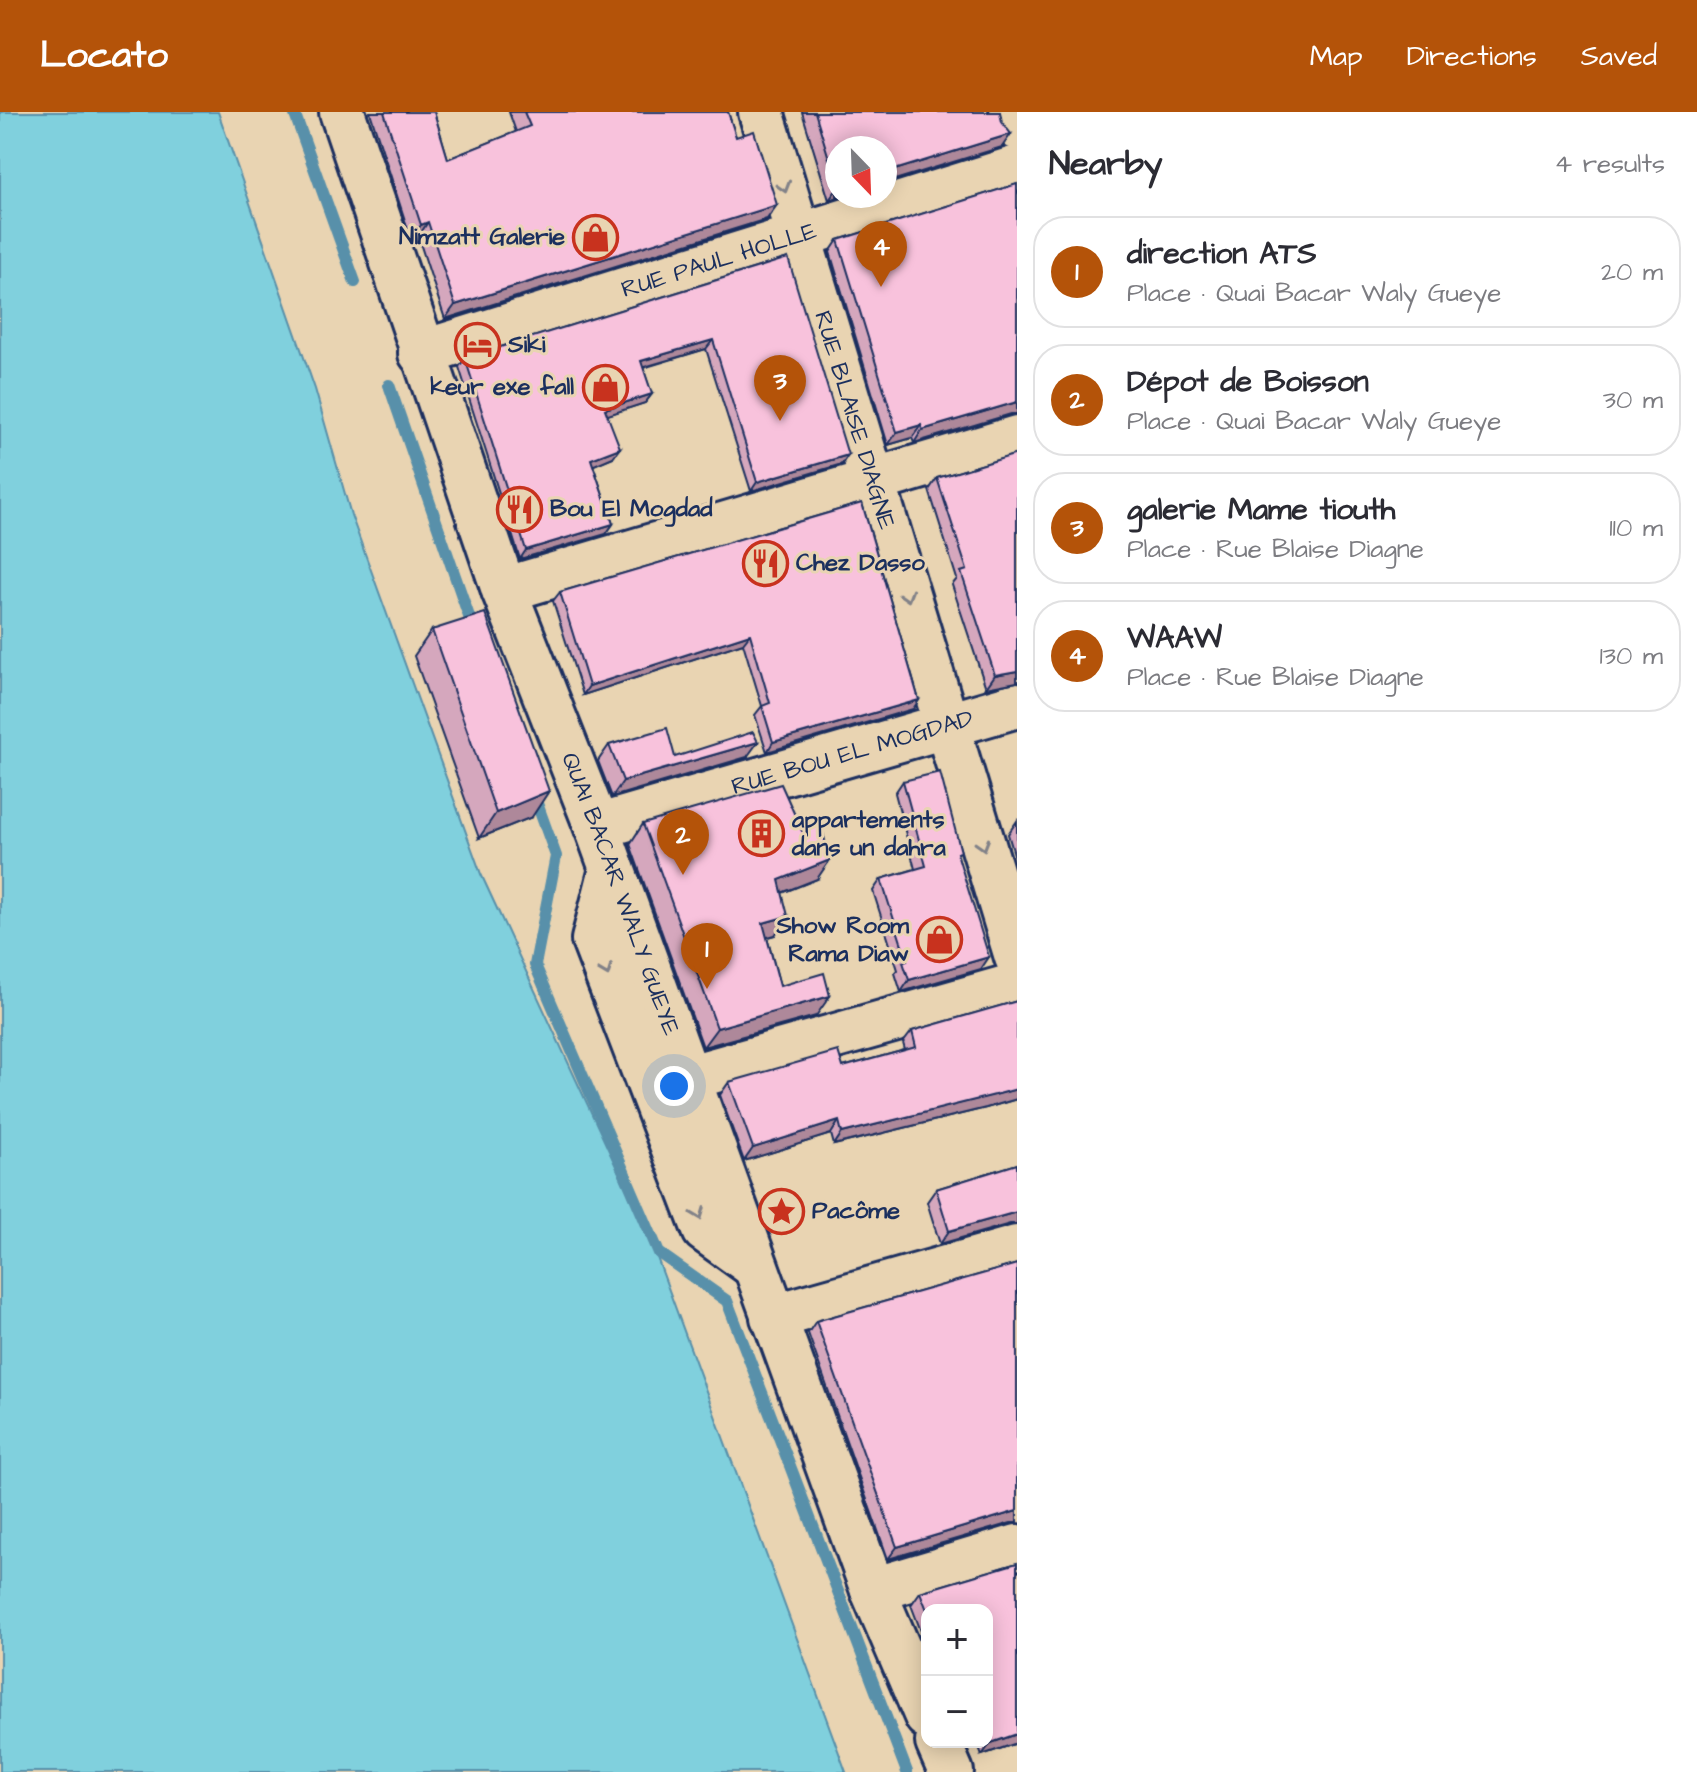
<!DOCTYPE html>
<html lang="en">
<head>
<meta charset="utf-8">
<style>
	:root { --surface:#fff; --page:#f2f2f3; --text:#2b2b33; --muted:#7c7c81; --line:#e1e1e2; --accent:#b45309 }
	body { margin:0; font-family:"Architects Daughter",sans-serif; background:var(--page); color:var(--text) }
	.controls { position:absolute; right:24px; bottom:24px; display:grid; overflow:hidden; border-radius:16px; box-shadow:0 4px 20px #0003 }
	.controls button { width:72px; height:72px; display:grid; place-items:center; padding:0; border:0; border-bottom:2px solid var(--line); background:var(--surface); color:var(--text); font:40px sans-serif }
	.compass { position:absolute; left:825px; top:24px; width:72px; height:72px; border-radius:50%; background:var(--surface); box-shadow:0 4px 20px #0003; rotate:157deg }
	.you { position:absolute; left:674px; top:974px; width:28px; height:28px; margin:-20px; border:6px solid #fff; border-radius:50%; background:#1a73e8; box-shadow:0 0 0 12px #1a73e833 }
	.badge { display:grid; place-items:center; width:52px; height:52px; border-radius:50%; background:var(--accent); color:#fff; font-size:26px; font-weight:700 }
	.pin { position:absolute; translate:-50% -66px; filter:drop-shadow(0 2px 4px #0008) }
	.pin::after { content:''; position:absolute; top:42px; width:28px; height:24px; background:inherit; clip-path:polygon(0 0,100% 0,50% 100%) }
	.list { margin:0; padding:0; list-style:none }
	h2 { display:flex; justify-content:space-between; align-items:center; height:104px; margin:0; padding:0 32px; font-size:34px }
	h2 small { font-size:26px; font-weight:400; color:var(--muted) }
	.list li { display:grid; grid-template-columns:52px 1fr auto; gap:24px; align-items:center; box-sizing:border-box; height:112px; margin:0 16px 16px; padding:0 16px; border:2px solid var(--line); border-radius:32px }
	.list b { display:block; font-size:30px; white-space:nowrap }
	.list p { margin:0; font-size:26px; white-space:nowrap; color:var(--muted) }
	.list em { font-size:26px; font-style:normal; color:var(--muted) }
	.map { position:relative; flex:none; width:1017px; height:1660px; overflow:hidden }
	header { display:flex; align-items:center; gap:48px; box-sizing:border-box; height:112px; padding:0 40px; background:var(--accent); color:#fff }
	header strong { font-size:38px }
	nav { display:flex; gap:44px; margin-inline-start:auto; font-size:28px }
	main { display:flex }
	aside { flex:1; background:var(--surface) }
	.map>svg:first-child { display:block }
	.water { fill:#80d0dd; stroke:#5890aa; stroke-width:2 }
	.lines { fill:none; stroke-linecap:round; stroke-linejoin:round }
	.stream { stroke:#5890aa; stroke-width:12 }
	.minor-casing { stroke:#1b2f5e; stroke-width:50 }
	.minor { stroke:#e9d4b2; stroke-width:44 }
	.wall { fill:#d5a7bd; stroke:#1b2f5e; stroke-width:2 }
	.shaded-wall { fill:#ae889a; stroke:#1b2f5e; stroke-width:2 }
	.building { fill:#f8c2dc; stroke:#1b2f5e; stroke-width:2 }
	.oneway { stroke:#828288 }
	.labels { text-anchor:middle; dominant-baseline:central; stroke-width:6; stroke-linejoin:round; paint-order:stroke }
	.poi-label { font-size:24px; font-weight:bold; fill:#1b2f5e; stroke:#e9d4b2; text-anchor:start }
	.street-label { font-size:24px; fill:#1b2f5e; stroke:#e9d4b2 }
</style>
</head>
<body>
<header>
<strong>Locato</strong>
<nav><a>Map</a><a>Directions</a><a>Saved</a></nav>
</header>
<main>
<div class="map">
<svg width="1017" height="1660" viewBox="0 0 1017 1660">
	<rect width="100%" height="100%" fill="#e9d4b2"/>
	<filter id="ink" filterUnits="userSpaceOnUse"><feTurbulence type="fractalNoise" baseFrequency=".0125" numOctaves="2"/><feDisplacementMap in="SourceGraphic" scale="16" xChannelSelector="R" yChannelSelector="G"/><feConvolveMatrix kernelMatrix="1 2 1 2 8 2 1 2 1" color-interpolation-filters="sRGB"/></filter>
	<g filter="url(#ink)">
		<path class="water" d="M0 0H218L315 277 351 403 481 762 652 1132 846 1660H0Z"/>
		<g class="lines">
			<path class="stream" d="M294 0 355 170
				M389 273 474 519
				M534 683 556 744 535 853 659 1141 727 1189 907 1660"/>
			<defs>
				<g id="minor">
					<path id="s1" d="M342 0 504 478 597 715 873 1478 927 1604"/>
					<path id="s2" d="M761 0 1017 845"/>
					<path d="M1012 0 1017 15"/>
					<path id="s3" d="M421 241 1017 56"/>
					<path d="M504 478 1017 326"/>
					<path id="s4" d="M597 715 1017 593"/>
					<path d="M612 757 594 828 705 1118 755 1154"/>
					<path d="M687 966 1017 873"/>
					<path d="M773 1205 1017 1136"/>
					<path d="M873 1478 1017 1435"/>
					<path d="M938 1630 951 1660"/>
				</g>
			</defs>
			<use href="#minor" class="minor-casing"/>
			<use href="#minor" class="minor"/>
		</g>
		<path class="wall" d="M370 0H434L448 47 516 20 509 0H728L736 25 767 107 445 207 418 125 411 127Z
			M802 0H1000L1002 35 885 71V36H837V84L829 88Z
			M1017 72V302H1011L914 331 912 326 888 333 830 140 838 128Z
			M788 146 842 352 751 379 706 237 643 256 652 282 645 291 607 303 613 345 593 353 613 412 606 422 520 447 459 255 465 246Z
			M1017 342V570L986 576 952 473 957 467 929 378 937 366Z
			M862 391 919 588 913 597 767 640 755 603 762 594 743 531 583 583 553 489 560 480Z
			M432 518 532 705 479 726 414 544Z
			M609 633 675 645H747L612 685 598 649Z
			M903 669 958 744 981 857 901 880 895 861 898 858 873 779 881 767 915 757 895 681Z
			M1017 709V752L1008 722Z
			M643 712 817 767 782 781 775 823 767 825 780 874 816 904 703 935 630 732Z
			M1017 889V987L986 996 834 1033 831 1022 744 1049 720 983 729 970 843 955 905 938 903 931 912 919Z
			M1017 1052V1112H1010L940 1132 927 1090 936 1077Z
			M1017 1152V1411H1011L888 1447 808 1221 816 1209Z
			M1017 1451V1631L982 1643 977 1630H987V1498H927V1535L911 1493 920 1480Z"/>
		<path class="shaded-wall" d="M1011 22 1002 35 885 71V61Z
			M837 77V84H842L829 88Z
			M777 93 767 107 445 207 455 193Z
			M428 110 418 125 411 127 421 113Z
			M713 228 706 237 634 258 641 249Z
			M652 282 645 291 599 306 605 297Z
			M1017 290V302H1011L914 331 922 318Z
			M921 313 912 326 888 333 897 320Z
			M620 336 613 345 585 357 591 347Z
			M848 343 842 352 751 379 757 370Z
			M613 412 606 422 520 447 526 438Z
			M750 522 743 531 583 583 589 574Z
			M1017 559V570L986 576 995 563Z
			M919 588 913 597 767 640 773 630Z
			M758 630 747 645 612 685 623 669Z
			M549 679 532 705 479 726 496 701Z
			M830 748 817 767 766 787 779 768Z
			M788 804 775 823 750 830 763 811Z
			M989 845 981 857 901 880 909 868Z
			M830 884 816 904 703 935 717 916Z
			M1017 977V987L986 996 834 1033 842 1021Z
			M839 1009 831 1022 744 1049 753 1036Z
			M1017 1100V1112H1010L940 1132 949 1119Z
			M1017 1399V1411H1011L888 1447 897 1435Z
			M1017 1622V1631L982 1643 991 1631Z"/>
		<path class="building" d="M384 0H434L448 47 530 14 524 0H728L736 25 754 19 777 93 455 193 428 110 421 113Z
			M815 0H1000L1002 10 1011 22 885 61V36H837V73Z
			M1017 72V290L922 318 921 313 897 320 838 128Z
			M788 146 848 343 757 370 713 228 641 249 652 282 605 297 620 336 591 347 613 412 526 438 465 246Z
			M1017 342V559L995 563 961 460 967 458 937 366Z
			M862 391 919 588 773 630 762 594 770 591 750 522 589 574 560 480Z
			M485 501 549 679 496 701 432 518Z
			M667 616 675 645 753 620 758 630 623 669 609 633Z
			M940 660 961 740 957 741 989 845 909 868 903 850 907 849 881 767 926 754 903 669Z
			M781 672 802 719 821 713 830 748 779 768 788 804 763 811 780 874 824 861 830 884 717 916 643 712Z
			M1017 889V977L995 983 842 1021 839 1009 753 1036 729 970 838 939 843 955 916 935 912 919Z
			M1017 1052V1100L949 1119 936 1077Z
			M1017 1152V1399L897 1435 816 1209Z
			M1017 1451V1622L991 1631 987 1621V1498H927L920 1480Z"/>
		<defs><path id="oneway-chevron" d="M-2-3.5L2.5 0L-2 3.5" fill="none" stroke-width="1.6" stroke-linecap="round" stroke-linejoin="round" transform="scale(2)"/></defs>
		<g class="oneway">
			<use href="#oneway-chevron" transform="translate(784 75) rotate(73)"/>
			<use href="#oneway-chevron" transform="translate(907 484) rotate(73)"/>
			<use href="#oneway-chevron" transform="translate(983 733) rotate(73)"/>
			<use href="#oneway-chevron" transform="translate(606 859) rotate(69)"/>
			<use href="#oneway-chevron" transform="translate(699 1102) rotate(69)"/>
		</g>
	</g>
	<defs>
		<symbol id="shop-ring" viewBox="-11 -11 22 22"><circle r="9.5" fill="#e9d4b2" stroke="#c8321e" stroke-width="1.5"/><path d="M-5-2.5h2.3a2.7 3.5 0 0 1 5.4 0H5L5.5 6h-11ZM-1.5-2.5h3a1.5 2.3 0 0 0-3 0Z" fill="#c8321e"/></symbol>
		<symbol id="hotel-ring" viewBox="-11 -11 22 22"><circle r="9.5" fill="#e9d4b2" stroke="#c8321e" stroke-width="1.5"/><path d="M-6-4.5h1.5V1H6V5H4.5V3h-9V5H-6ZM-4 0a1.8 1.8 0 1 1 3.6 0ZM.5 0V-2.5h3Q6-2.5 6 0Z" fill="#c8321e"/></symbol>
		<symbol id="restaurant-ring" viewBox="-11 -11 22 22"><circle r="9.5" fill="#e9d4b2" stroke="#c8321e" stroke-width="1.5"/><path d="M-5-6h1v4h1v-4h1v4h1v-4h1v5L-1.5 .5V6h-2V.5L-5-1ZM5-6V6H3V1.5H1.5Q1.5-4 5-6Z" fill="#c8321e"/></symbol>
		<symbol id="building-ring" viewBox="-11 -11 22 22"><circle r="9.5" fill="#e9d4b2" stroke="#c8321e" stroke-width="1.5"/><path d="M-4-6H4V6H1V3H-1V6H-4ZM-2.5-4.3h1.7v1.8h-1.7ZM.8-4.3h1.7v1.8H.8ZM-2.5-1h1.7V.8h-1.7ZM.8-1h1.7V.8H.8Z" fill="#c8321e"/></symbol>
		<symbol id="sight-ring" viewBox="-11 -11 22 22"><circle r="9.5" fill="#e9d4b2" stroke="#c8321e" stroke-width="1.5"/><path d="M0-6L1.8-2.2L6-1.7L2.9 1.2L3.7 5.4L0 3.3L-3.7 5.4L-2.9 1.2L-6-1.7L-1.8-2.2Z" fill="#c8321e"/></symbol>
	</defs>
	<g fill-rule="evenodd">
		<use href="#shop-ring" x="570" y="100" width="51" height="51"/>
		<use href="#hotel-ring" x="452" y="208" width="51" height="51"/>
		<use href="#shop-ring" x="580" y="250" width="51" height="51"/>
		<use href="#restaurant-ring" x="494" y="372" width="51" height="51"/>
		<use href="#restaurant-ring" x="740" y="426" width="51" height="51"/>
		<use href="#building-ring" x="736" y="696" width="51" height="51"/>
		<use href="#shop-ring" x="914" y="802" width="51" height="51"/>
		<use href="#sight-ring" x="756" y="1074" width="51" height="51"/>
	</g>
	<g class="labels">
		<g class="poi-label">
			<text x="565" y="125" text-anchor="end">Nimzatt Galerie</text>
			<text x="508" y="233">Siki</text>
			<text x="574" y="275" text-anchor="end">keur exe fall</text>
			<text x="550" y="397">Bou El Mogdad</text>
			<text x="796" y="451">Chez Dasso</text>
			<text x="792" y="708">appartements<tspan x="792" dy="28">dans un dahra</tspan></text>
			<text x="909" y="814" text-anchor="end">Show Room<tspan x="909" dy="28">Rama Diaw</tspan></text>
			<text x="812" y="1099">Pacôme</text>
		</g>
		<g class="street-label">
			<text stroke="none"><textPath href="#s3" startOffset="312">RUE PAUL HOLLE</textPath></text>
			<text stroke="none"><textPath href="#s2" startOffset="322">RUE BLAISE DIAGNE</textPath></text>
			<text stroke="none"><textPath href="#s4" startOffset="266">RUE BOU EL MOGDAD</textPath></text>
			<text stroke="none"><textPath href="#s1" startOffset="830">QUAI BACAR WALY GUEYE</textPath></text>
		</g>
	</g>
</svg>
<div class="controls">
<button>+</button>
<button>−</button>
</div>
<svg class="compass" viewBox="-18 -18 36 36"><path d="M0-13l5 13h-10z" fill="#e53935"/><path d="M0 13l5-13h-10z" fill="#7c7c81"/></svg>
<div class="you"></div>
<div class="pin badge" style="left:707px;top:877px">1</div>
<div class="pin badge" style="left:683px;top:763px">2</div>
<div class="pin badge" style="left:780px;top:309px">3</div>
<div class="pin badge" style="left:881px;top:175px">4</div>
</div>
<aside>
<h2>Nearby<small>4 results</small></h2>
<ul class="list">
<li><span class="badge">1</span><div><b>direction ATS</b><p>Place · Quai Bacar Waly Gueye</p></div><em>20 m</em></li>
<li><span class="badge">2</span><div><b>Dépot de Boisson</b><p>Place · Quai Bacar Waly Gueye</p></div><em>30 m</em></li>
<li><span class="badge">3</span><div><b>galerie Mame tiouth</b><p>Place · Rue Blaise Diagne</p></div><em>110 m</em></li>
<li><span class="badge">4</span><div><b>WAAW</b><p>Place · Rue Blaise Diagne</p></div><em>130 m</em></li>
</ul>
</aside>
</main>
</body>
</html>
